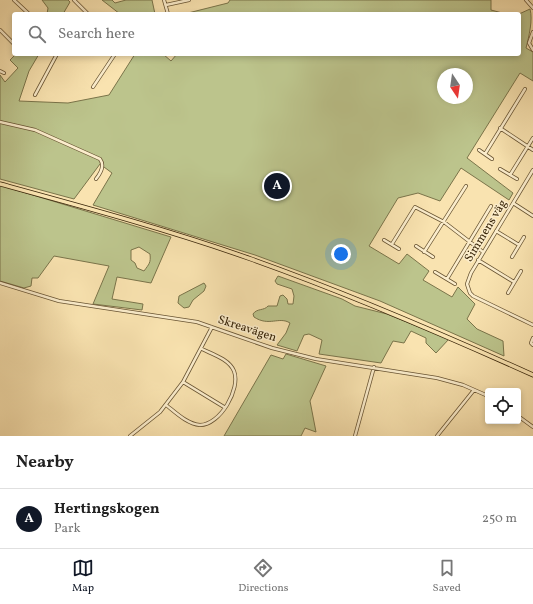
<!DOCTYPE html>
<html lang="en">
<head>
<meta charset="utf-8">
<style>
	:root { --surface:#fff; --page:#f6f6f6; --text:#222; --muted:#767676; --line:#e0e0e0; --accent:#111827 }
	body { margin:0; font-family:Vollkorn,serif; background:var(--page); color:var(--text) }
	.controls { position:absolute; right:12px; bottom:12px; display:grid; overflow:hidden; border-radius:4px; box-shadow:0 2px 6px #0003 }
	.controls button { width:36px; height:36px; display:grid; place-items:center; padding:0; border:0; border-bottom:1px solid var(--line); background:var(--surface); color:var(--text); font:20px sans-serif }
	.compass { position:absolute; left:437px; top:68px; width:36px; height:36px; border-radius:50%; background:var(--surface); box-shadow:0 2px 6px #0003; rotate:167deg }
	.you { position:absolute; left:341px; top:254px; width:14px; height:14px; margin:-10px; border:3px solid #fff; border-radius:50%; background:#1a73e8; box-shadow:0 0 0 6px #1a73e833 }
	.badge { display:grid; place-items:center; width:26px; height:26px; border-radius:50%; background:var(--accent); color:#fff; font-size:13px; font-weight:700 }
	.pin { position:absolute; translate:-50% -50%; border:2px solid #fff; box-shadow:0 1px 4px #0006 }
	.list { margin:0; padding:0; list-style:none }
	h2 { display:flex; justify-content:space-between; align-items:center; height:52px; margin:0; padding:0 16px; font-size:17px }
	h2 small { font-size:13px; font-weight:400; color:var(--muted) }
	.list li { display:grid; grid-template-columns:26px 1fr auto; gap:12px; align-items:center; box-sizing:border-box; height:60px; padding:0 16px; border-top:1px solid var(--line) }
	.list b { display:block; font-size:15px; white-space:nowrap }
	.list p { margin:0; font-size:13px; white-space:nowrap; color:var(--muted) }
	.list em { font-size:13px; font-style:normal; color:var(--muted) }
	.icon { flex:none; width:22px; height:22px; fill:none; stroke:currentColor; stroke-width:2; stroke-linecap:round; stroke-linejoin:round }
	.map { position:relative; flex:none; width:533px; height:436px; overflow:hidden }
	.search { position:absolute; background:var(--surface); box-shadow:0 2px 6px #0003; left:12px; right:12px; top:12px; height:44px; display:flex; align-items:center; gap:10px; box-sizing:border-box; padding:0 14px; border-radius:4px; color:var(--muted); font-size:15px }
	.sheet { height:112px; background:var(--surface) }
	nav { display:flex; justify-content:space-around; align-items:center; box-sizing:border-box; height:56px; border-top:1px solid var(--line); background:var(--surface); font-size:11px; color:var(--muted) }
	nav a { display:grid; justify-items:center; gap:2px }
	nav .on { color:var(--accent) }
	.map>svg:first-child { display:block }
	.green { fill:#bcc48c; stroke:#7a744a; fill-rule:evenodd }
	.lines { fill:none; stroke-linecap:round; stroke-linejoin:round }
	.minor-casing { stroke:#685433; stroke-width:4 }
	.major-casing { stroke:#382509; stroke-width:5 }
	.minor { stroke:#fbedcc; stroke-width:2.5 }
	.major { stroke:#f9e3b0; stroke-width:3.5 }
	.labels { text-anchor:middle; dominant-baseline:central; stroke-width:3; stroke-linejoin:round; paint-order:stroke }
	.street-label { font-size:12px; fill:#382509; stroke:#fbedcc }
</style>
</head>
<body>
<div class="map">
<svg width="533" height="436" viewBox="0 0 533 436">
	<rect width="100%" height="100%" fill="#f9e3b0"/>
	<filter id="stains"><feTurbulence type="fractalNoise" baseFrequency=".005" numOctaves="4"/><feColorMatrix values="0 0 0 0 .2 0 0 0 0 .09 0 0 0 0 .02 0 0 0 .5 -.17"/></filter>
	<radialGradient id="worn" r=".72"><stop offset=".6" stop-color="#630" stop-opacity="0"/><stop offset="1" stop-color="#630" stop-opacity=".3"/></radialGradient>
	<path class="green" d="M42 0H68L70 2 63 14H47L48 8Z
		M102 0H112L115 3 126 0H152L155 14H120Z
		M230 0H491V10L506 14H184L228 3Z
		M530 9C533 20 529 36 526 48L533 52V81L520 73 467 158 513 193 509 200 461 168 440 201 418 193 398 198 369 246 399 264 407 254 429 271 423 280 452 297 458 287 475 304 467 319 477 329 503 341 504 356 380 301 255 255 93 205 112 173 100 164 74 199 0 179V75L5 82 18 68 10 60 16 54H39L29 71 19 101 68 103 109 95 135 54H163L171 61 177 54H519V14ZM443 74H467V98H443Z
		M0 185 171 237 151 283 117 277 112 299 143 304 142 310 93 304 109 266 54 256 38 278H32L31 286 24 288 0 281ZM139 247 150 254C151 263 149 264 144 271L137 268 135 263 131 260V250Z
		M278 276 342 299 355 306 387 314 449 339 436 353 426 343V338L411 331 404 343 393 341 381 363 319 354 322 340 309 334 304 335 297 351 277 345 286 333 290 323C279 316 269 327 254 317L253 314C257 308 264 311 268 306H277L280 296 283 295 287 299 288 304H293L294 296 292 289 277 284 275 281Z
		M204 283 206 286 204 291 193 300 189 307 184 308 178 303 179 296Z
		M286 354 326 366 310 401 316 432 305 428 301 436H224L271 355 283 359Z"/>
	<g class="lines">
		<defs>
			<path id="minor" d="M14 0 29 14
				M74 0 88 14
				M164 0 168 14
				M526 0 533 8
				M166 5 189 0
				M0 30 14 44
				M533 32 529 43 533 50
				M0 71 4 73
				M93 87 115 54
				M35 95 57 54
				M0 122 35 130 100 159C105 166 101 173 96 179
				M500 128 533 150
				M479 150 492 159
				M485 154 525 89
				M500 169 517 179
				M533 170 471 273 467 284 470 293 473 296 533 325
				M510 175 533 138
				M513 203 533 216
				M496 231 519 245
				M384 240 399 249
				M392 244 415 207 444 222 483 252
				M416 246 433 257
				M424 252 466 186
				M512 257 524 237
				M478 260 514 282
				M435 272 455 284
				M447 279 491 206
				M0 283 59 301 197 322 272 348 316 359 437 378 463 385 488 396
				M508 293 521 271
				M533 338 531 343 533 345
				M183 382 224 407
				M166 405C175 412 187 424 200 425 220 425 241 389 234 371 229 359 212 354 202 349
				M518 416 533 427
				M130 436 160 412 183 382 212 327
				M355 436 374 367
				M437 436 474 390"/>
			<path id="major" d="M0 184C84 207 169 230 251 259 347 293 440 333 533 375"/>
		</defs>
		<use href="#minor" class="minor-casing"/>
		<use href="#major" class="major-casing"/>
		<use href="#minor" class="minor"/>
		<use href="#major" class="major"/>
	</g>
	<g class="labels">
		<g class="street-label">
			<text transform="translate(486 231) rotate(-59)">Simmens väg</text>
			<text transform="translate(247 329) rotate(18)">Skreavägen</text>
		</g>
	</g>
	<rect width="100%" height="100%" filter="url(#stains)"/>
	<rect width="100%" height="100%" fill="url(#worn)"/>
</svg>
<div class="controls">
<button><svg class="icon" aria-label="locate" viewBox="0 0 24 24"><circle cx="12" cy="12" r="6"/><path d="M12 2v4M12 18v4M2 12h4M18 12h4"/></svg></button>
</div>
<svg class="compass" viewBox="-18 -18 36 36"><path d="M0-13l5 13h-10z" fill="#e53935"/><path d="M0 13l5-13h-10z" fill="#767676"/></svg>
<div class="you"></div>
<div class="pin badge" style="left:277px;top:186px">A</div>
<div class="search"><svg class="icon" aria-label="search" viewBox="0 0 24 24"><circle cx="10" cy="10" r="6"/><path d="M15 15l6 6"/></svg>Search here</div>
</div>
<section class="sheet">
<h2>Nearby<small></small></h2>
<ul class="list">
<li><span class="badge">A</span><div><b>Hertingskogen</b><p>Park</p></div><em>250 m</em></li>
</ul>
</section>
<nav>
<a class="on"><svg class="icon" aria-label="map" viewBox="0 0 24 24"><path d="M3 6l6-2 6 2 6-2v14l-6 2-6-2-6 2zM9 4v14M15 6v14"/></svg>Map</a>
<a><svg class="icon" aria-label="directions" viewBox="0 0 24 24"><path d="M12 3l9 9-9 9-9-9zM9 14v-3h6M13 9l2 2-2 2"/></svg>Directions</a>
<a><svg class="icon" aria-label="saved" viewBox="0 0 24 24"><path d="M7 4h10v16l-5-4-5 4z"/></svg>Saved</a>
</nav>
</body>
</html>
